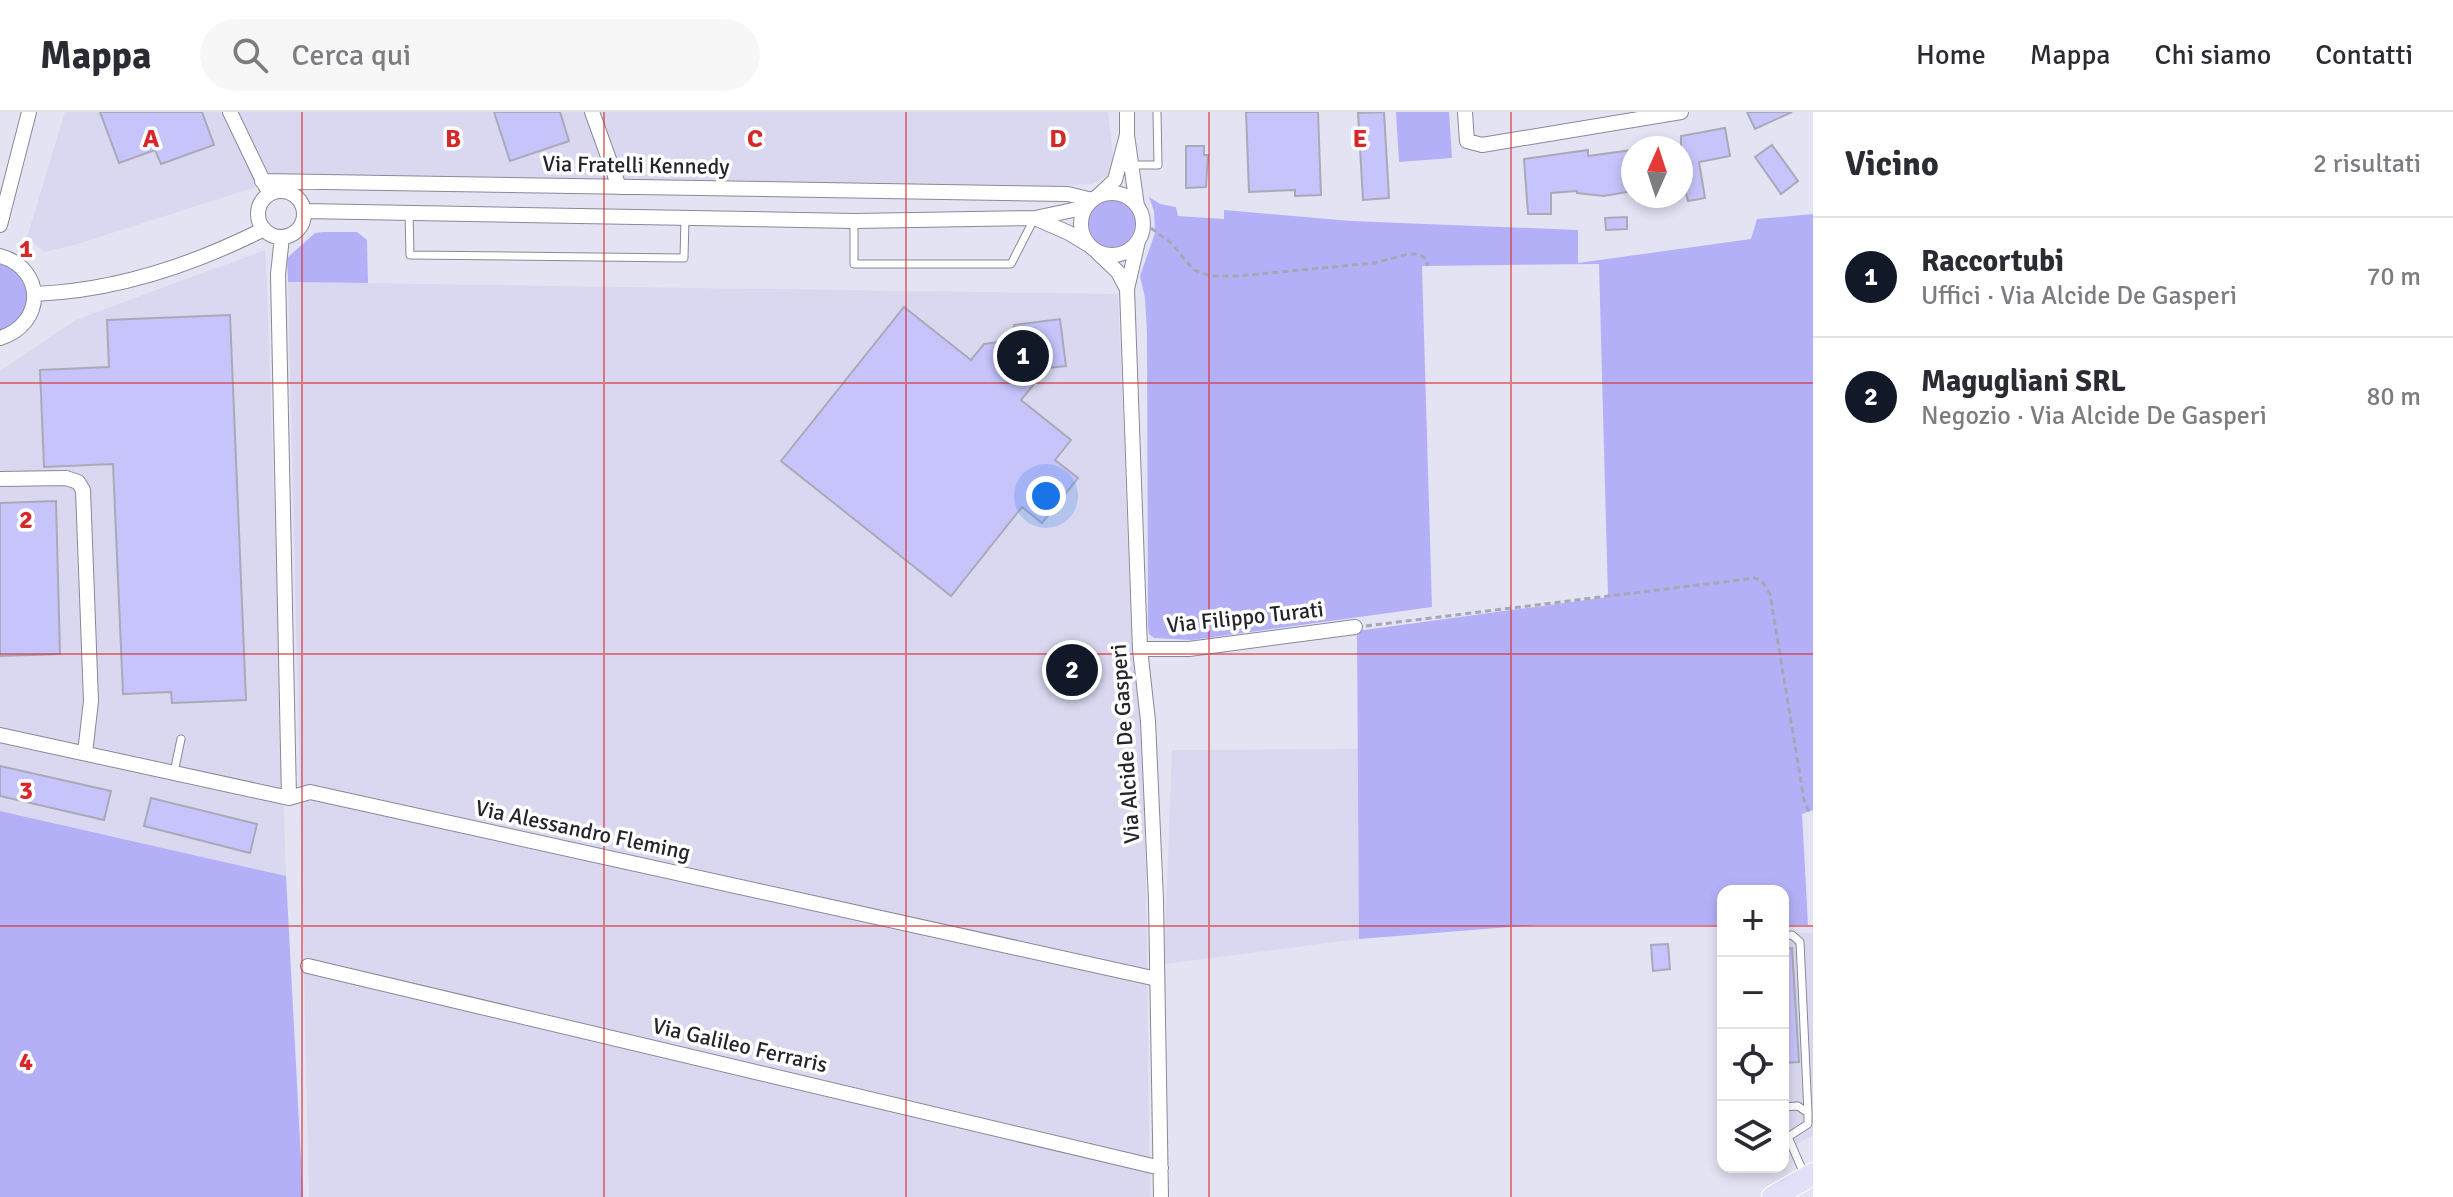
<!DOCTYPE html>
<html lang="it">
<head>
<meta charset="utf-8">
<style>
	:root { --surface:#fff; --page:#f7f7f7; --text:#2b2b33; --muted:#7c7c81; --line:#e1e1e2; --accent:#111827 }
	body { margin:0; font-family:Signika,sans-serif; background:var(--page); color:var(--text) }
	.controls { position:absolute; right:24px; bottom:24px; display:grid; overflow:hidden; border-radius:16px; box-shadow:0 4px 12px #0003 }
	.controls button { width:72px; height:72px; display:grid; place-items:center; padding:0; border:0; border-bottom:2px solid var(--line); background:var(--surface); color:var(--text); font:40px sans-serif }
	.compass { position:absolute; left:1621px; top:24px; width:72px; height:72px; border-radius:50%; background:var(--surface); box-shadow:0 4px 12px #0003; rotate:3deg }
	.you { position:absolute; left:1046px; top:384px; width:28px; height:28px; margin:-20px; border:6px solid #fff; border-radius:50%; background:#1a73e8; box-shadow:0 0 0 12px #1a73e833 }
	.badge { display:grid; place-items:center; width:52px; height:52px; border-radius:50%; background:var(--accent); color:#fff; font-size:26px; font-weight:700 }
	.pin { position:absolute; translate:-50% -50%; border:4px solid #fff; box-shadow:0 2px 8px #0006 }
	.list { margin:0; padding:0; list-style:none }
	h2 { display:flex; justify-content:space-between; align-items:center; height:104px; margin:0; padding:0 32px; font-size:34px }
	h2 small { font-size:26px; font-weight:400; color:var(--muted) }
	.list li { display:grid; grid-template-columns:52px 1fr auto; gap:24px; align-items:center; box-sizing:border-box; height:120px; padding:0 32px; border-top:2px solid var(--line) }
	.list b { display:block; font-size:30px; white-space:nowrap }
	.list p { margin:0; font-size:26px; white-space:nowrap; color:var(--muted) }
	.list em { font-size:26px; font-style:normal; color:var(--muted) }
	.icon { flex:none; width:44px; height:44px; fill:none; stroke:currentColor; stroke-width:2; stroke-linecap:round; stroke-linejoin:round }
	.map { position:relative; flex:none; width:1813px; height:1085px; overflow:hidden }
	header { display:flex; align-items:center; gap:48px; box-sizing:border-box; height:112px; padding:0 40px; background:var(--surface); border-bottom:2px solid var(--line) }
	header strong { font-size:38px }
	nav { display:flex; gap:44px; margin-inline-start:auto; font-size:28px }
	.search { width:560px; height:72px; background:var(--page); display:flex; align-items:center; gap:20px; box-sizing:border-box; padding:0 28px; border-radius:44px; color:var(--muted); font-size:30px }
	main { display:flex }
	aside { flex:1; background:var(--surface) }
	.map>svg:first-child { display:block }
	.built { fill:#d9d8f0 }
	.green { fill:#b3b0f7 }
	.building { fill:#c6c4fb; stroke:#a9a9b8; stroke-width:2 }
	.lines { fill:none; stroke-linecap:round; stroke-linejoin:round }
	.service-casing { stroke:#898997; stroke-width:9 }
	.minor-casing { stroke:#898997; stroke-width:16 }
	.primary-casing { stroke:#fff; stroke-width:24 }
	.path { stroke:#a7a7b4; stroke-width:3; stroke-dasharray:6 4; stroke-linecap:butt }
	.service { stroke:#fff; stroke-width:7 }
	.minor { stroke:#fff; stroke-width:14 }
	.primary { stroke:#e0e0f8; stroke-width:22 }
	.grid { fill:none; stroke:#d62828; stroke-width:2; stroke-opacity:0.55 }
	.labels { text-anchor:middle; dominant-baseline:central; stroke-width:7; stroke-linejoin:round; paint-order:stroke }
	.street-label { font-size:22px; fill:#24242a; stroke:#fff }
	.grid-label { font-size:26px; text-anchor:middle; font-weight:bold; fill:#d62828; stroke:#fff; stroke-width:7; stroke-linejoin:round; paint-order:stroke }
</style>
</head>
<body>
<header>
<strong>Mappa</strong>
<div class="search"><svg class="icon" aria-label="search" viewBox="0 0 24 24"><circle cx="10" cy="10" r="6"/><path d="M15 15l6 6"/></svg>Cerca qui</div>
<nav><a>Home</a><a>Mappa</a><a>Chi siamo</a><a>Contatti</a></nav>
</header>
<main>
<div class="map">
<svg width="1813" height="1085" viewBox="0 0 1813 1085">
	<rect width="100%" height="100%" fill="#e4e3f4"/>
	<path class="built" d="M65 0H1108L1113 43 1112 56 1107 64 1093 72 1006 76 287 65 74 133 44 140 27 125Z
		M265 138 267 170 286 764 0 699V259L75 208Z
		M288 170 1118 182 1132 536 1143 623 1145 687 1150 1085H309Z
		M1359 637V827L1164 852 1172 638Z
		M1783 820 1813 821V1023L1783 1039Z"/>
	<path class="green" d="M1396 0H1449L1452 46 1399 50Z
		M1149 85 1160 92 1176 95 1178 104 1224 107V98L1351 109 1578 118V151L1751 127 1757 107 1813 102V698L1802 702 1808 813H1783V779H1723V813H1537L1359 827 1357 519 1608 485 1599 152 1422 154 1432 495 1192 528 1154 526 1149 522 1148 514 1147 221 1145 186 1140 164 1155 121 1154 99Z
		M1089 112a23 23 0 1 1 46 0a23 23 0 1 1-46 0Z
		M323 120H357L367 128 368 171 288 170 287 146 315 121Z
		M0 149 15 155C32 185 38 204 0 220Z
		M0 699 286 764 303 1085H0Z"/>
	<path class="building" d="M100 0H202L214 33 161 52 155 38 119 51Z
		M494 0H560L569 29 510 49Z
		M1246 0H1318L1321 83 1295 84V78L1249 80Z
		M1384 0 1389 86 1363 88 1358 1Z
		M1747 0H1792L1755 17Z
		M1725 16 1730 44 1699 50 1705 86 1688 89 1685 77 1681 80V24Z
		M1772 33 1798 69 1781 82 1755 45Z
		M1186 34H1204V43H1208L1206 75 1186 76Z
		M1588 38V44L1632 38 1633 79 1604 84 1577 81V79L1551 81V102H1528L1524 47Z
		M1627 105V117L1606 118 1605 106Z
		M904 195 971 248 984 232 1016 228 1014 213 1060 207 1066 254 1047 256 1021 288 1071 328 1055 348 1078 366 1042 411 1022 395 951 484 781 349Z
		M230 203 246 588 172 591 171 580 123 582 113 352 44 355 40 258 109 255 107 208Z
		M56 389 60 542 0 544V391Z
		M0 654 111 679 104 708 0 684Z
		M151 686 257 712 250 741 144 714Z
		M1668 832 1670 857 1653 859 1651 833Z
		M1792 836 1799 950 1783 951V837Z"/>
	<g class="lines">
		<defs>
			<path id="service" d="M1132 53H1158L1157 0
				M409 100 410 143 684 146 685 106
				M854 109V152H1011L1034 107
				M174 660 181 627
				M1783 824 1792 823 1800 830 1808 1001V1012L1788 1025 1783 1024
				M1783 995 1798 994 1808 1001
				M1788 1025 1805 1064"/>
			<path id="minor" d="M230 0 266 75
				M592 0 619 75
				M1127 0V23
				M1465 0 1467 29 1482 33 1681 0
				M262 69 1068 82 1092 88
				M258 102a23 23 0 1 1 46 0a23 23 0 1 1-46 0Z
				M1081 112a31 31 0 1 1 62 0a31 31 0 1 1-62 0Z
				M1099 83 1115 68 1127 23 1137 94
				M304 99 854 109 1035 106
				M0 113 29 0
				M282 125 278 162 289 686
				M1087 132 1069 121 1035 106 1073 98 1088 90
				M1098 141 1118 160 1127 177 1138 129
				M0 144C46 157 45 212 0 226
				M1127 177 1140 537 1148 609 1156 788 1161 1085
				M34 182C114 179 193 153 264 117
				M0 367 66 366 78 370 83 378 91 589 85 641
				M1140 537H1189L1355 515
				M0 623 289 686 310 680 1157 867
				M308 854 1161 1056"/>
			<path id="primary" d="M1773 1085 1813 1062"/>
		</defs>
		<use href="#service" class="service-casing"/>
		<use href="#minor" class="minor-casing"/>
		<use href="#primary" class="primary-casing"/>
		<path class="path" d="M1143 110 1171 131 1194 158 1210 164H1238L1374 151 1408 142H1418L1425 146 1428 154
			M1366 514 1755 466 1762 469 1770 482 1804 688 1808 698 1813 701"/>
		<use href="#service" class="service"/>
		<use href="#minor" class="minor"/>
		<use href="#primary" class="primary"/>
	</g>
	<path class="grid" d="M302 0V1085M604 0V1085M906 0V1085M1209 0V1085M1511 0V1085M0 271H1813M0 542H1813M0 814H1723M1783 814H1813"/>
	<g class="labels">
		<g class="street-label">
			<text transform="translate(636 53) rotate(1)">Via Fratelli Kennedy</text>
			<text transform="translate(1245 505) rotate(-6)">Via Filippo Turati</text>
			<text transform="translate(1125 632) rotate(-94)">Via Alcide De Gasperi</text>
			<text transform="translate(583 718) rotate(12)">Via Alessandro Fleming</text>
			<text transform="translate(740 933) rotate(13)">Via Galileo Ferraris</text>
		</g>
	</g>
	<g class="grid-label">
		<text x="151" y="35">A</text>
		<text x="453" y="35">B</text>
		<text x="755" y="35">C</text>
		<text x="1058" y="35">D</text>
		<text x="1360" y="35">E</text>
		<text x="26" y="145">1</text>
		<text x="26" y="416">2</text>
		<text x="26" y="687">3</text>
		<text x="26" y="958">4</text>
	</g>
</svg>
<div class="controls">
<button>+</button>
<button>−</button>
<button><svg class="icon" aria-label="locate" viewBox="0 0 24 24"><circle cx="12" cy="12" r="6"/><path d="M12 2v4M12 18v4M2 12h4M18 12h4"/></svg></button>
<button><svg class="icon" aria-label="layers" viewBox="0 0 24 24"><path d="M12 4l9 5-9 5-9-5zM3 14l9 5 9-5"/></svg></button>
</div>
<svg class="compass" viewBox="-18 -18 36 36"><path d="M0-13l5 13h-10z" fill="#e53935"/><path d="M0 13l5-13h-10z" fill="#7c7c81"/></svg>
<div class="you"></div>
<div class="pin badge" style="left:1023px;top:244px">1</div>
<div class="pin badge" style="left:1072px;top:558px">2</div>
</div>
<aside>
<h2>Vicino<small>2 risultati</small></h2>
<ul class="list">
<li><span class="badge">1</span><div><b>Raccortubi</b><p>Uffici · Via Alcide De Gasperi</p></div><em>70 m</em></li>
<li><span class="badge">2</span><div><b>Magugliani SRL</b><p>Negozio · Via Alcide De Gasperi</p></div><em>80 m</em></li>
</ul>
</aside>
</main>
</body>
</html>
